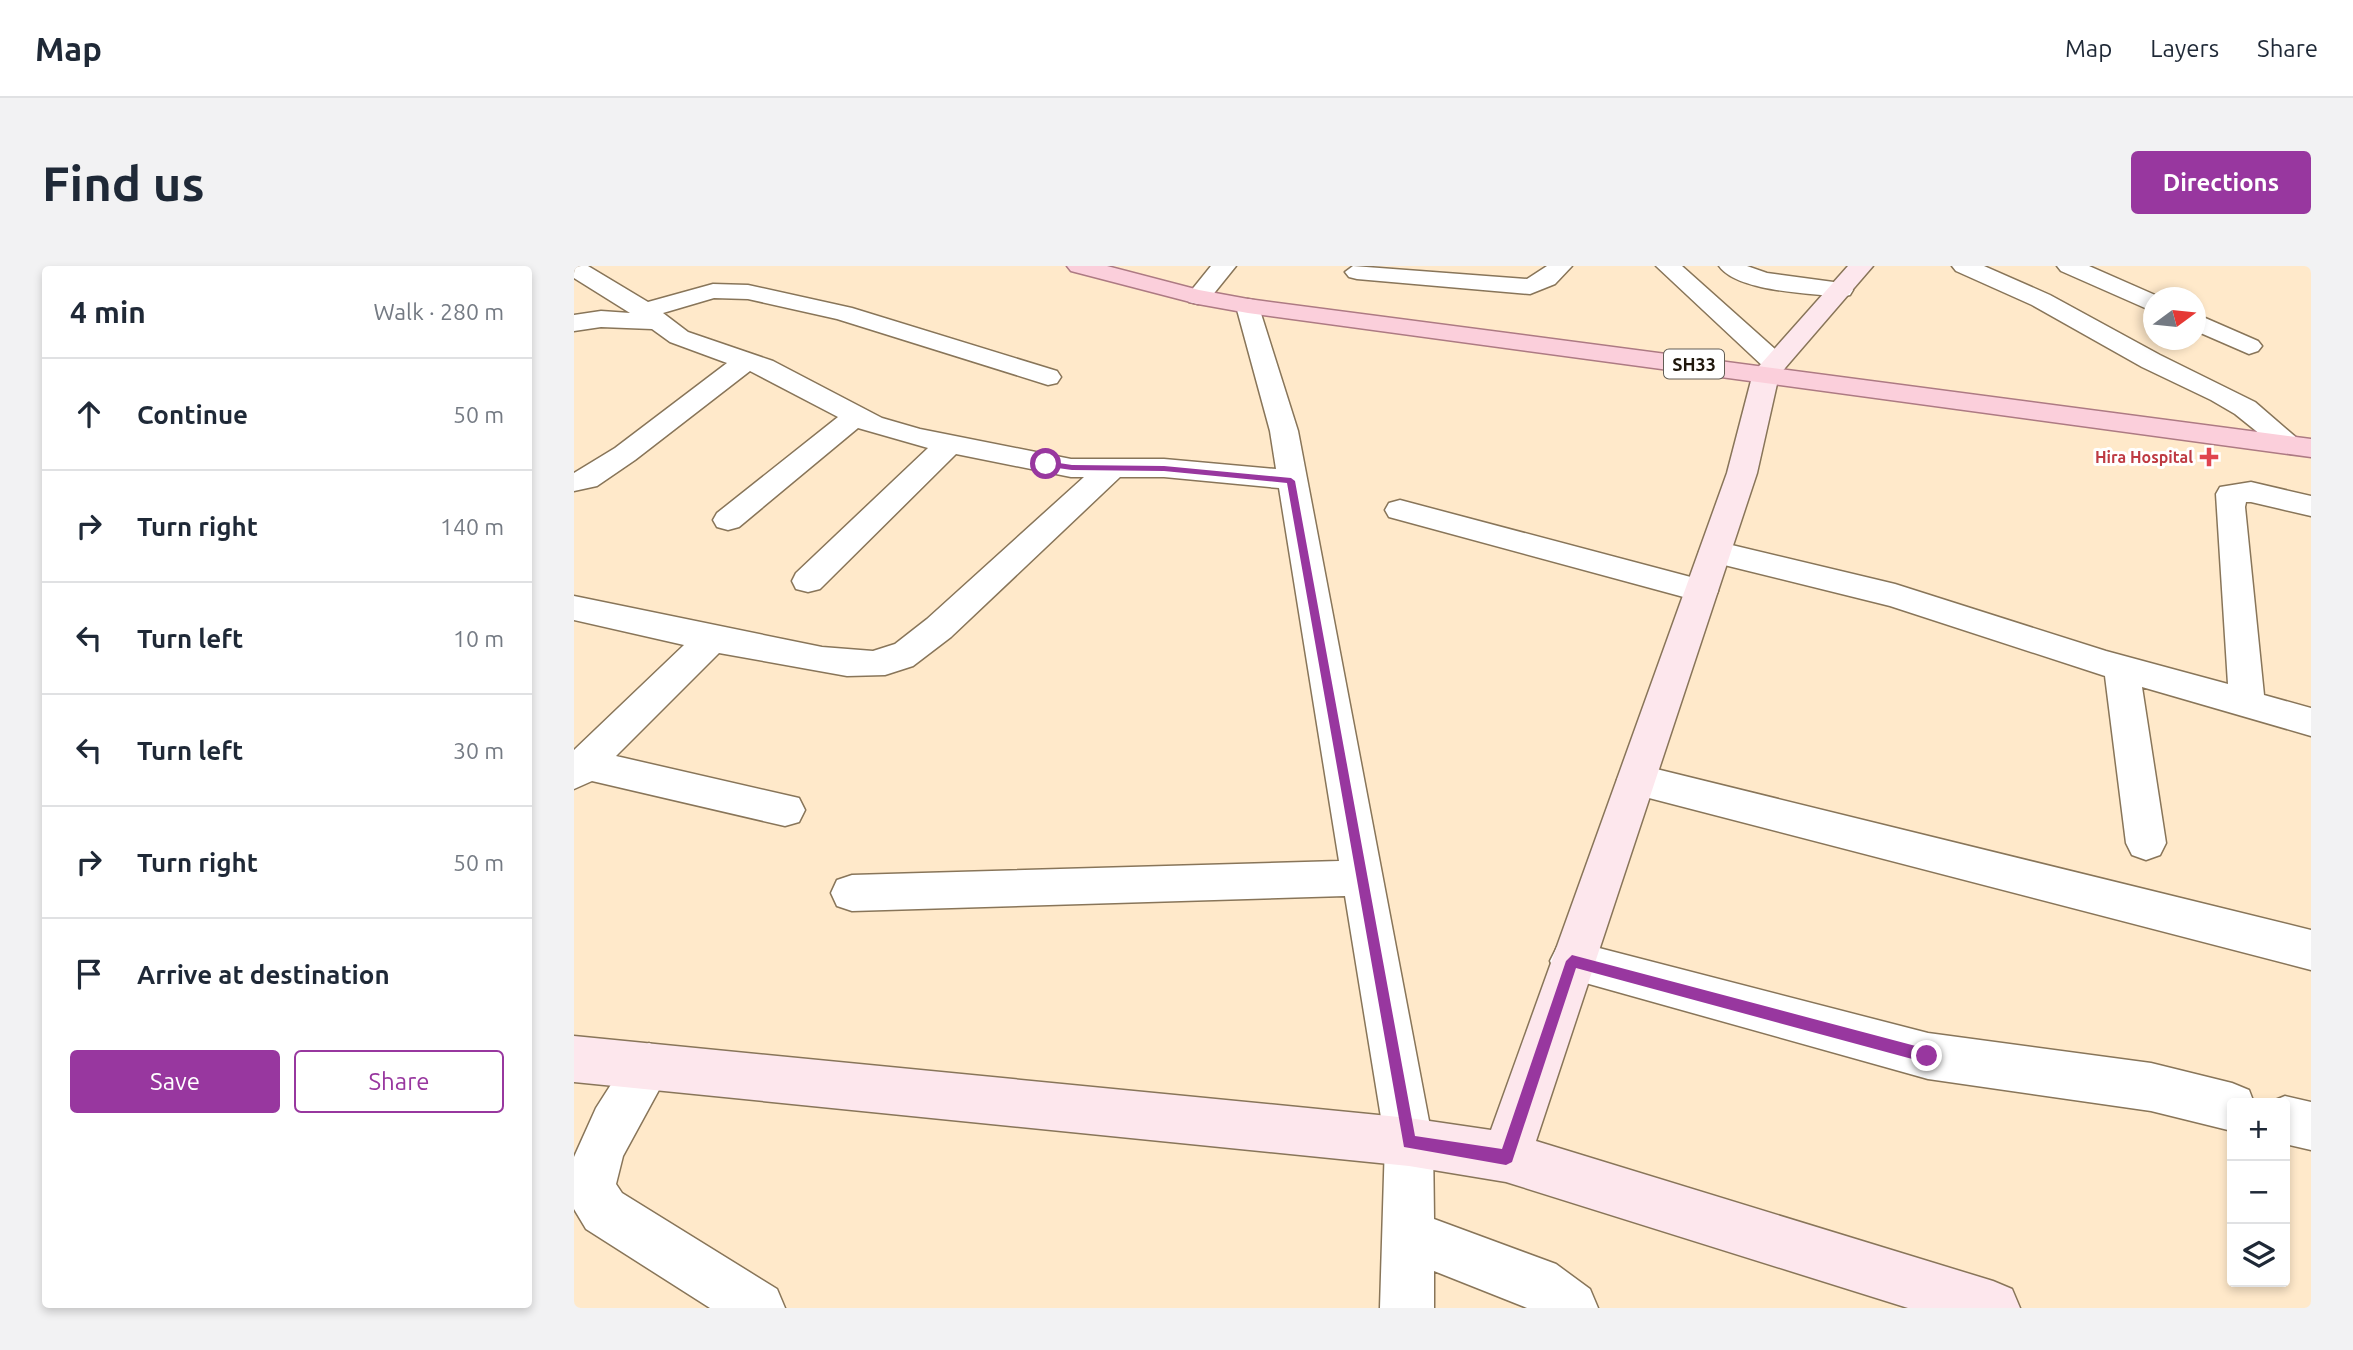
<!DOCTYPE html>
<html lang="en">
<head>
<meta charset="utf-8">
<style>
	:root { --surface:#fff; --page:#f2f2f3; --text:#1f2937; --muted:#747a83; --line:#e0e1e3; --accent:#98379f }
	body { margin:0; font-family:Ubuntu,sans-serif; background:var(--page); color:var(--text) }
	.controls { position:absolute; right:21px; bottom:21px; display:grid; overflow:hidden; border-radius:7px; box-shadow:0 4px 10px #0003 }
	.controls button { width:63px; height:63px; display:grid; place-items:center; padding:0; border:0; border-bottom:2px solid var(--line); background:var(--surface); color:var(--text); font:35px sans-serif }
	.compass { position:absolute; left:1569px; top:21px; width:63px; height:63px; border-radius:50%; background:var(--surface); box-shadow:0 4px 10px #0003; rotate:75deg }
	.stop { position:absolute; width:21px; height:21px; margin:-16px; border:5px solid #98379f; border-radius:50%; background:#fff }
	.stop.end { background:#98379f; border-color:#fff; box-shadow:0 2px 7px #0008 }
	.list { margin:0; padding:0; list-style:none }
	h2 { display:flex; justify-content:space-between; align-items:center; height:91px; margin:0; padding:0 28px; font-size:30px }
	h2 small { font-size:23px; font-weight:400; color:var(--muted) }
	.list li { display:grid; grid-template-columns:46px 1fr auto; gap:21px; align-items:center; box-sizing:border-box; height:112px; padding:0 28px; border-top:2px solid var(--line) }
	.list b { display:block; font-size:26px; white-space:nowrap }
	.list em { font-size:23px; font-style:normal; color:var(--muted) }
	.actions { display:flex; gap:14px; padding:21px 28px }
	.actions a { flex:1; padding:16px 0; border:2px solid var(--accent); border-radius:7px; text-align:center; font-size:24px; color:var(--accent) }
	.actions .main { background:var(--accent); color:#fff }
	.icon { flex:none; width:38px; height:38px; fill:none; stroke:currentColor; stroke-width:2; stroke-linecap:round; stroke-linejoin:round }
	.map { position:relative; flex:none; width:1737px; height:1042px; overflow:hidden; border-radius:7px }
	header { display:flex; align-items:center; gap:42px; box-sizing:border-box; height:98px; padding:0 35px; background:var(--surface); border-bottom:2px solid var(--line) }
	header strong { font-size:33px }
	nav { display:flex; gap:38px; margin-inline-start:auto; font-size:24px }
	.intro { display:flex; align-items:center; justify-content:space-between; box-sizing:border-box; height:168px; padding:0 42px }
	h1 { margin:0; font-size:49px }
	.button { padding:18px 32px; border-radius:7px; background:var(--accent); color:#fff; font-size:24px; font-weight:700 }
	main { display:flex; gap:42px; padding:0 42px }
	aside { flex:1; background:var(--surface); border-radius:7px; box-shadow:0 4px 10px #0003 }
	.map>svg:first-child { display:block }
	.lines { fill:none; stroke-linecap:round; stroke-linejoin:round }
	.street-casing { stroke:#887559; stroke-width:3 }
	.secondary-casing { stroke:#887559; stroke-width:3 }
	.primary-casing { stroke:#ad7a83; stroke-width:3 }
	.street { fill:#fff; fill-rule:evenodd }
	.secondary { fill:#fde7ed; fill-rule:evenodd }
	.primary { fill:#fbcfdb; fill-rule:evenodd }
	.route { fill:#98379f }
	.health-dot { fill:#e0444e; stroke:#fff; stroke-width:2.5 }
	.labels { text-anchor:middle; dominant-baseline:central; stroke-width:6; stroke-linejoin:round; paint-order:stroke }
	.far-health-label { font-size:16px; font-weight:bold; fill:#be3a42; stroke:#fff; text-anchor:end }
	.shield { fill:#fff; stroke:#625d55; stroke-width:2 }
	.shield-label { font-size:18px; font-weight:bold; fill:#1f170c }
</style>
</head>
<body>
<header>
<strong>Map</strong>
<nav><a>Map</a><a>Layers</a><a>Share</a></nav>
</header>
<div class="intro"><h1>Find us</h1><a class="button">Directions</a></div>
<main>
<aside>
<h2>4 min<small>Walk · 280 m</small></h2>
<ul class="list">
<li><svg class="icon" aria-label="ahead" viewBox="0 0 24 24"><path d="M12 20V5M6 11l6-6 6 6"/></svg><div><b>Continue</b></div><em>50 m</em></li>
<li><svg class="icon" aria-label="right" viewBox="0 0 24 24"><path d="M7 20v-9h11M14 6l5 5-5 5"/></svg><div><b>Turn right</b></div><em>140 m</em></li>
<li><svg class="icon" aria-label="left" viewBox="0 0 24 24"><path d="M17 20v-9H6M10 6l-5 5 5 5"/></svg><div><b>Turn left</b></div><em>10 m</em></li>
<li><svg class="icon" aria-label="left" viewBox="0 0 24 24"><path d="M17 20v-9H6M10 6l-5 5 5 5"/></svg><div><b>Turn left</b></div><em>30 m</em></li>
<li><svg class="icon" aria-label="right" viewBox="0 0 24 24"><path d="M7 20v-9h11M14 6l5 5-5 5"/></svg><div><b>Turn right</b></div><em>50 m</em></li>
<li><svg class="icon" aria-label="arrive" viewBox="0 0 24 24"><path d="M6 21V4h12l-3 4 3 4H6"/></svg><div><b>Arrive at destination</b></div></li>
</ul>
<div class="actions"><a class="main">Save</a><a>Share</a></div>
</aside>
<div class="map">
<svg width="1737" height="1042" viewBox="0 0 1737 1042">
	<rect width="100%" height="100%" fill="#ffe9ca"/>
	<g class="lines">
		<defs>
			<path id="street" d="M0 0H14L74 36 139 18 174 19 278 42 483 105 487 111 483 117 474 119 263 53 174 33 140 32 89 47 114 66 199 95 308 152 346 163 497 193H590L702 203 696 165 662 40 665 35 674 33 683 35 724 165 859 876 860 953 982 998 1016 1023 1024 1042H953L860 1005V1042H806L811 876 771 630 278 645 263 640 257 627 263 614 278 609 765 595 705 222 590 211H546L377 371 339 400 311 409 273 410 145 387 42 490 225 532 231 544 225 556 211 560 18 515 0 523V484L110 379 0 354V330L248 381 299 385 321 378 353 353 510 211H497L382 188 246 323 234 326 222 323 218 315 222 307 354 182 284 162 165 261 154 264 143 261 139 254 143 247 264 151 176 105 61 194 23 220 0 225V207L41 182 153 97 96 76 78 63 27 61 0 65V49L27 45 56 47 0 12Z
				M637 0H662L633 36 624 38 615 36 612 31Z
				M779 0 953 13 973 0H998L981 18 956 28 783 13 775 11 771 6Z
				M1082 0H1108L1210 91 1214 97 1210 103 1201 105 1192 103Z
				M1145 0H1173L1193 7 1267 17 1276 19 1279 24 1276 29 1267 31C1237 27 1163 26 1145 0Z
				M1378 0H1410L1476 29 1586 89 1681 136 1731 179 1727 185 1717 188 1707 185 1661 148 1637 134 1568 101 1458 39 1382 5Z
				M1483 0H1515L1588 32H1580V44L1571 42 1487 5Z
				M1622 48 1684 75 1688 80 1684 85 1675 88 1622 65Z
				M1677 216 1737 230V250L1677 236H1672L1671 241 1690 429 1737 442V470L1568 421 1592 577 1586 589 1572 594 1558 589 1552 577 1531 410 1316 340 1130 294 1125 286 1130 278 1141 275 1321 318 1532 385 1654 418 1642 228 1646 221Z
				M826 234 1128 314 1140 317 1144 325 1140 333 1128 336 815 251 811 244 815 237Z
				M1062 498 1737 664V704L1048 525 1043 514 1048 503Z
				M998 675 1354 767 1577 797 1658 817 1675 824 1680 837H1658V865L1577 845 1354 813 983 709 976 695 983 681Z
				M75 777 91 784 98 800 49 890 42 918 48 927 203 1023 211 1042H136L12 963 0 943V891L22 842 59 784Z
				M1711 830 1737 836V884L1711 878V837H1694Z"/>
			<path id="secondary" d="M1274 0H1299L1205 109 1183 207 962 875 1419 1015 1438 1023 1446 1042H1334L932 916 835 900 0 816V770L835 852 917 864 1153 207 1179 107Z"/>
			<path id="primary" d="M493 0H533L625 24 674 33 1737 173V191L674 47 624 38 497 5Z"/>
		</defs>
		<use href="#street" class="street-casing"/>
		<use href="#secondary" class="secondary-casing"/>
		<use href="#primary" class="primary-casing"/>
		<use href="#street" class="street"/>
		<use href="#secondary" class="secondary"/>
		<use href="#primary" class="primary"/>
	</g>
	<path class="route" d="M472 195 498 199 590 200 717 212 721 215 841 870 928 883 992 695 998 689 1353 783 1358 785V795L1353 797 1002 702 938 896 932 899 830 881 713 217 590 205 498 204 469 200V196Z"/>
	<path class="health-dot" d="M1631.5 180.5h7v7h7v7h-7v7h-7v-7h-7v-7h7z"/>
	<g class="labels">
		<g class="far-health-label">
			<text x="1619" y="191">Hira Hospital</text>
		</g>
		<rect class="shield" x="1090" y="83.5" width="60" height="29" rx="5"/>
		<g class="shield-label">
			<text x="1120" y="98">SH33</text>
		</g>
	</g>
</svg>
<div class="controls">
<button>+</button>
<button>−</button>
<button><svg class="icon" aria-label="layers" viewBox="0 0 24 24"><path d="M12 4l9 5-9 5-9-5zM3 14l9 5 9-5"/></svg></button>
</div>
<svg class="compass" viewBox="-18 -18 36 36"><path d="M0-13l5 13h-10z" fill="#e53935"/><path d="M0 13l5-13h-10z" fill="#747a83"/></svg>
<div class="stop" style="left:472px;top:198px"></div>
<div class="stop end" style="left:1353px;top:790px"></div>
</div>
</main>
</body>
</html>
